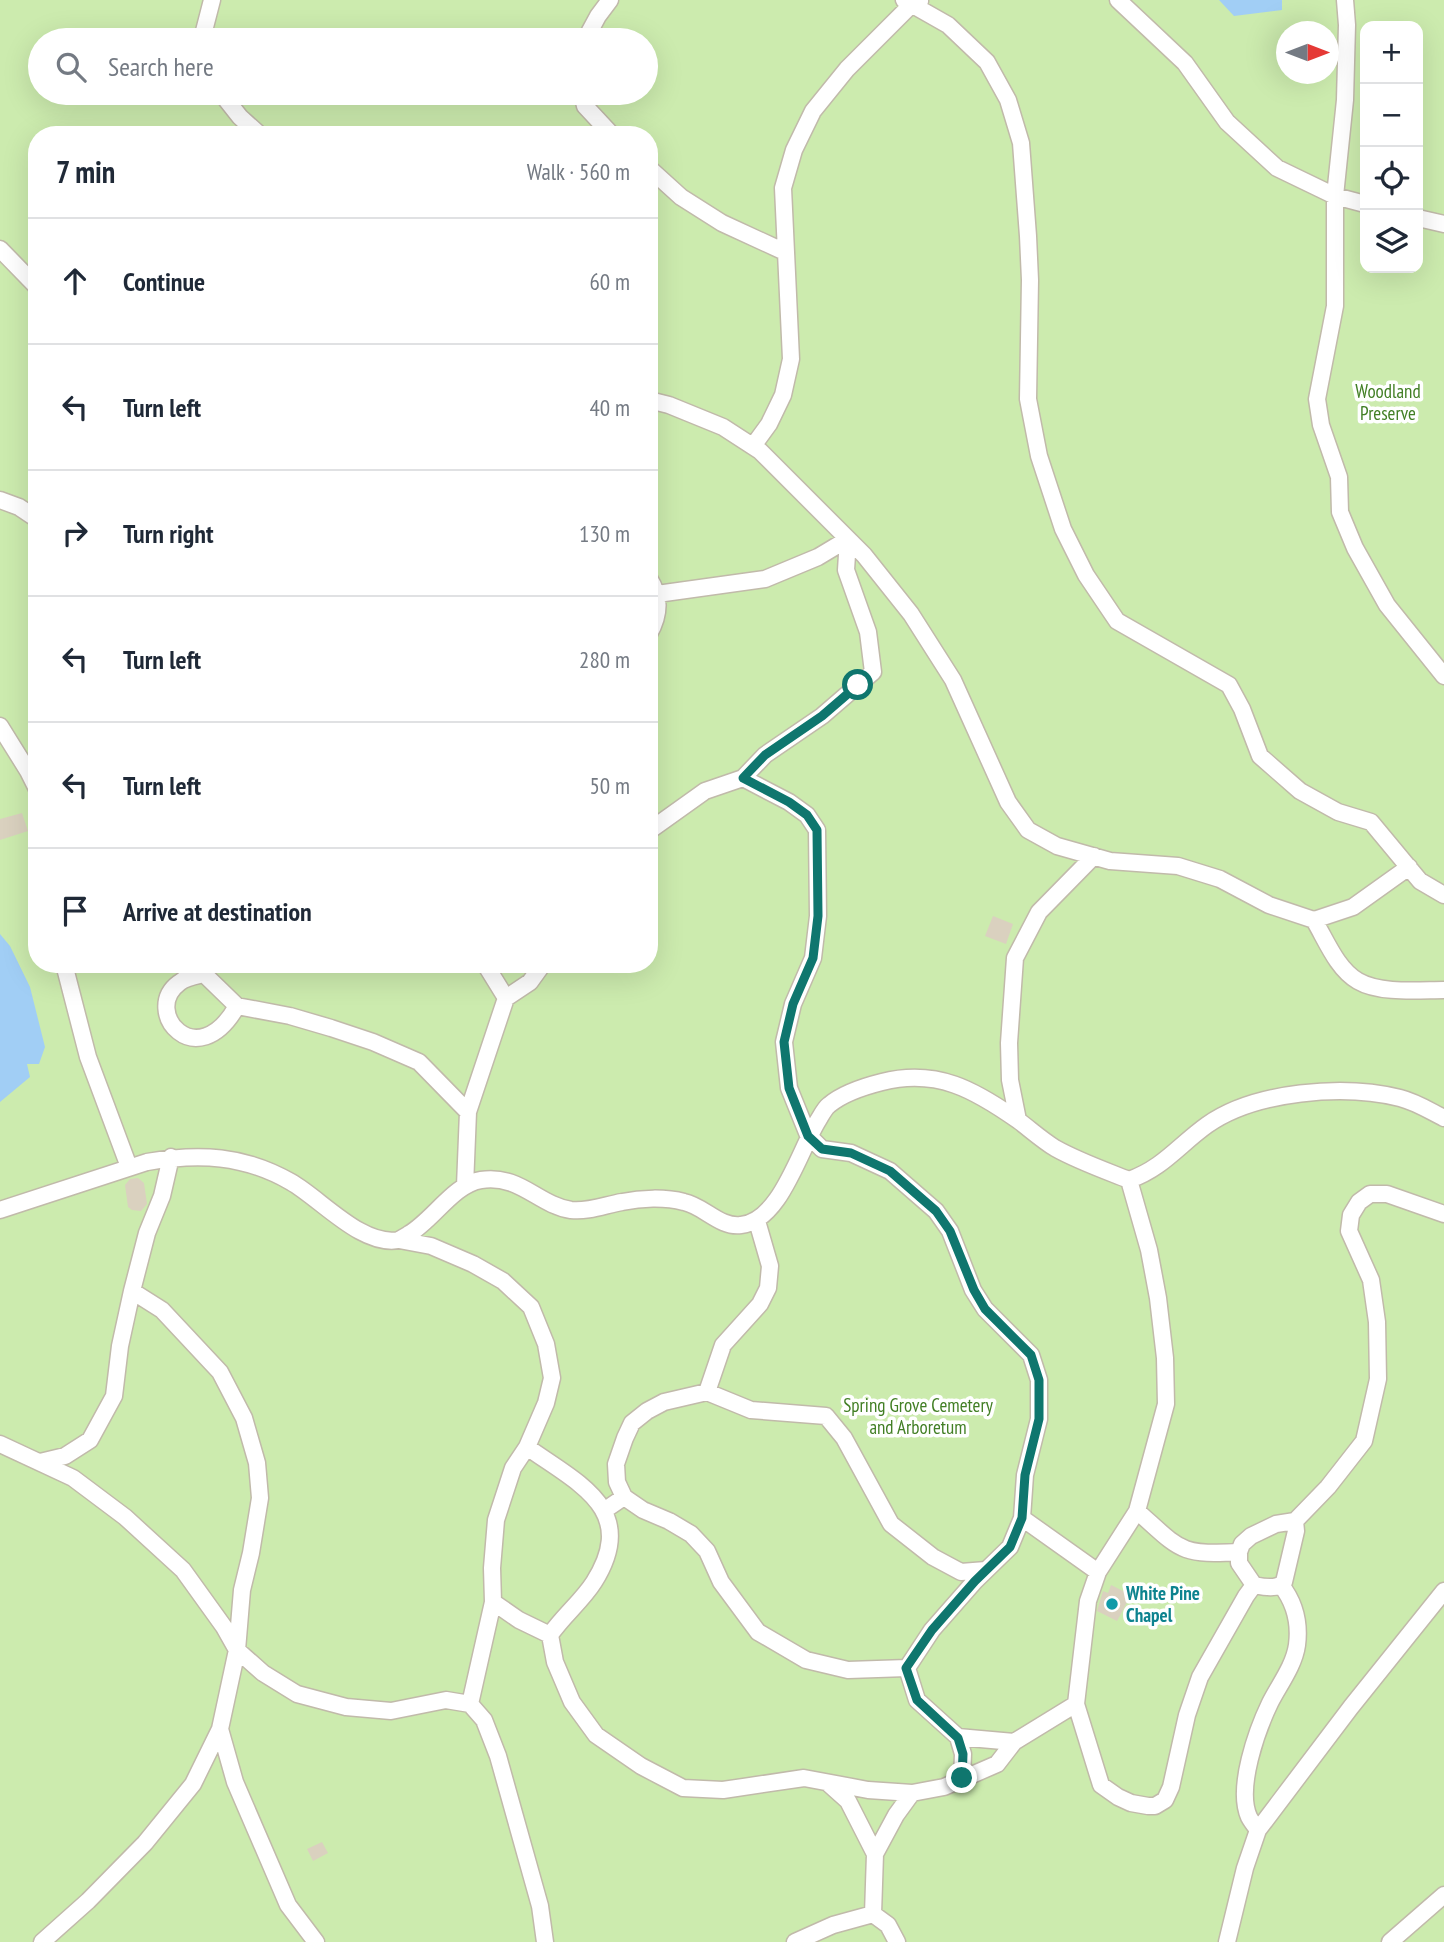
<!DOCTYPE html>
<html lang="en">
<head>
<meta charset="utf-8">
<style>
	:root { --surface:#fff; --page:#f6f6f7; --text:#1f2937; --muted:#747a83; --line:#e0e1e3 }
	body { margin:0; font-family:"PT Sans Narrow",sans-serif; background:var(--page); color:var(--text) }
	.controls { position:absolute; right:21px; top:21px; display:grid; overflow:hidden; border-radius:14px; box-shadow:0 7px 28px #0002 }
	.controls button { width:63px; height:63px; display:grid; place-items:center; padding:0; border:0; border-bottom:2px solid var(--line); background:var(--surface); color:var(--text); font:35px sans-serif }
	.compass { position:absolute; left:1276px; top:21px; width:63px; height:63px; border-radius:50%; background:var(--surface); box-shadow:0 7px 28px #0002; rotate:90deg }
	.stop { position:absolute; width:21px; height:21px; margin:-16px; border:5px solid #0f766e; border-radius:50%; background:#fff }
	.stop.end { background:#0f766e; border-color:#fff; box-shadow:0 2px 7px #0008 }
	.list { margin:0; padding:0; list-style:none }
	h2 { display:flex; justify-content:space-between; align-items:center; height:91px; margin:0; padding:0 28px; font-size:30px }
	h2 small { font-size:23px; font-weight:400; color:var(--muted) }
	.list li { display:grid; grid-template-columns:46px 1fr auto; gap:21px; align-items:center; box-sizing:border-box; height:126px; padding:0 28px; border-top:2px solid var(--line) }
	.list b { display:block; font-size:26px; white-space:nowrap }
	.list em { font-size:23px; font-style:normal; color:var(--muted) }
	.icon { flex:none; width:38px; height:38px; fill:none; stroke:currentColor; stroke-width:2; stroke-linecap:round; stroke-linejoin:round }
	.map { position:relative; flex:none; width:1444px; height:1942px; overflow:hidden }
	.search { position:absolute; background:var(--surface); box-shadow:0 7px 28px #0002; left:28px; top:28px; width:630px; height:77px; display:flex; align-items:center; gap:18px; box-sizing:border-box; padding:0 24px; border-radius:38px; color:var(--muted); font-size:26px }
	.panel { position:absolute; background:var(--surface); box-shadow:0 7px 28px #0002; left:28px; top:126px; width:630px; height:847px; border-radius:28px }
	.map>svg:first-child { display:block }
	.green { fill:#ccebae; fill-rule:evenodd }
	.water { fill:#a1cef5 }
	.building { fill:#dad1bf }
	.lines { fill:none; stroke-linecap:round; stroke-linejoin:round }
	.minor-casing { stroke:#c1baaa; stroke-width:19 }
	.minor { stroke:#fff; stroke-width:16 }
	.route { stroke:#0f766e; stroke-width:9 }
	.culture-dot { fill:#0f9aa8; stroke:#fff; stroke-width:2.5 }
	.labels { text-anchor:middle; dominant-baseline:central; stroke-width:7; stroke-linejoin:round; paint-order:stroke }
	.park-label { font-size:19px; fill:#427f25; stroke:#fff }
	.culture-label { font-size:19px; font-weight:bold; fill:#0d838f; stroke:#fff; text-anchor:start }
</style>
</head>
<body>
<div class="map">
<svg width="1444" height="1942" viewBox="0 0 1444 1942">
	<rect width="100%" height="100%" fill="#f5f2e8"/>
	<path class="green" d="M0 0H1444V1942H0ZM1365 26H1418V268H1365ZM1286 32H1328V74H1286ZM40 40H646V93H40ZM37 135H649V964H37Z"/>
	<path class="water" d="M1219 0H1282V10L1234 16Z
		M0 934 10 946 30 987 45 1047 39 1064H27L30 1077 0 1102Z"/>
	<path class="building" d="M22 813 28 831 0 840V819Z
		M993 916 1013 924 1006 944 985 936Z
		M138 1178 144 1183 147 1204 141 1211 132 1210 128 1207 125 1185 130 1179Z
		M1111 1585 1131 1595 1117 1621 1097 1611 1103 1591 1108 1593Z
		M322 1842 328 1853 313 1861 307 1849Z"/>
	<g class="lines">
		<defs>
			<path id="minor" d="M904 0 948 25 987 62 1008 100 1021 143 1028 236 1030 280 1028 399 1039 456 1063 529 1086 575 1117 621 1229 685 1242 709 1260 756 1300 791 1338 812 1371 822 1420 881 1444 895
				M1118 0 1185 63 1227 122 1277 168 1335 196 1365 204
				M1345 0 1347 25 1345 100 1335 196V306L1317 399 1321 425 1339 477 1340 512 1355 548 1387 605 1444 676
				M204 40V31L212 0
				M585 40 598 16 610 0
				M221 93 240 117 260 135
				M582 93 585 106 612 135
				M649 168 681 197 722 223 785 252
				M1418 218 1444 224
				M0 249 37 287
				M649 400 669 405 723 427 760 451 864 555 911 614 953 680 1008 802 1028 830 1057 846 1110 861 1178 866 1220 879 1269 905 1314 920 1353 907 1409 867
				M753 446 769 424 783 395 791 359 783 188 794 150 813 111 847 69 912 4 920 1
				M0 500 19 507 37 519
				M649 578C661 597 660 615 649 634
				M657 594 765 579 818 557 848 539
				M0 726 28 771 37 789
				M743 778 789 802 807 815 817 830 818 916 813 958 793 1004 784 1042 789 1088 808 1135 822 1149 851 1153 890 1171 936 1211 950 1231 973 1290 985 1309 1031 1355 1039 1380V1419L1025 1475 1022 1518 1010 1547 975 1581 932 1630 907 1668
				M649 831 705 791 743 778 765 755 822 716 873 672 868 632 846 570 848 539
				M1314 920C1326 940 1337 969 1358 981 1380 994 1420 990 1444 990
				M64 964 88 1057 129 1167
				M204 964V974L237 1006 290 1016 331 1028 373 1042 419 1062 468 1112
				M485 964 506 998
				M204 974C195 976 186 977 179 983 141 1011 197 1077 237 1006
				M1018 1120 1010 1080 1009 1043 1015 958 1039 912 1094 856
				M1129 1180 1149 1250 1158 1298 1165 1358 1166 1404 1137 1511 1098 1572 1088 1601 1076 1704 1101 1785 1118 1797 1131 1803 1148 1806H1155L1165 1800 1171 1787 1187 1715 1200 1677 1246 1596 1254 1585
				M465 1186 468 1112 506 998 530 982 543 964
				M0 1210 147 1162C199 1153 244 1155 291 1182 321 1199 362 1247 399 1240 400 1239 408 1235 409 1234 433 1220 454 1184 481 1180 520 1174 538 1205 571 1210 588 1212 605 1205 622 1202 641 1198 665 1197 684 1202 704 1206 720 1228 741 1225 781 1221 800 1148 819 1119 822 1114 825 1108 829 1105 842 1094 866 1086 882 1082 937 1068 975 1090 1019 1121 1031 1130 1042 1140 1055 1148 1078 1161 1104 1170 1129 1180 1163 1168 1179 1145 1207 1125 1255 1091 1344 1084 1400 1098 1416 1102 1430 1111 1444 1118
				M399 1240 431 1246 473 1264 503 1281 531 1307 546 1344 552 1378 546 1403 527 1447 513 1468 496 1520 492 1568 493 1602 470 1704
				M707 1392 723 1345 760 1304 768 1288 770 1266 757 1221
				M0 1444 73 1478 125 1517 183 1570 224 1627 237 1650 263 1673 297 1694 346 1707 391 1711 446 1700 470 1704 484 1720 498 1756 540 1906 545 1942
				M527 1447C577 1483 640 1509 594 1582 582 1601 563 1616 550 1635L555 1662 572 1702 596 1735 641 1766 683 1788 723 1790 804 1778 868 1790 912 1793 944 1787 997 1764 1014 1742 1076 1704
				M40 1462 65 1456 90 1440 114 1396 120 1346 132 1291 147 1233 162 1196 171 1157
				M624 1497 643 1510 669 1521 691 1534 707 1551 721 1582 758 1632 806 1660 848 1670 907 1668
				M605 1510 624 1497 617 1482 616 1464 625 1438 632 1423 647 1411 664 1402 707 1392 751 1410 826 1416 844 1438 891 1524 933 1557 961 1572 986 1570
				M1137 1511C1180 1549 1179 1556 1239 1552
				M1022 1518 1098 1572
				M1295 1521 1296 1531 1284 1582C1277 1590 1264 1587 1254 1585L1239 1563V1552L1242 1544 1251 1536 1276 1524 1295 1521 1328 1487 1364 1441 1378 1379 1377 1322 1371 1280 1349 1231 1351 1215 1359 1202 1370 1194H1387L1444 1214
				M493 1602 519 1620 550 1635
				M907 1668 917 1700 958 1737 1014 1742
				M220 1729 235 1782 288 1905 316 1942
				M958 1737 963 1754 962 1778
				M829 1784 848 1801 875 1854
				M1258 1830C1255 1826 1251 1821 1249 1817 1236 1788 1257 1730 1270 1703 1279 1685 1294 1666 1297 1645 1300 1622 1295 1603 1281 1585
				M873 1914 875 1854 896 1815 912 1793
				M42 1942 88 1901 145 1843 193 1784 220 1729 237 1650 242 1590 251 1553 260 1498 257 1463 244 1418 220 1372 162 1310 132 1291
				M795 1942 833 1925 873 1914 888 1925 897 1942
				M1227 1942 1245 1868 1258 1830 1351 1707 1444 1591
				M1390 1942 1444 1895"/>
		</defs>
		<use href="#minor" class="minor-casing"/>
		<use href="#minor" class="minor"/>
	</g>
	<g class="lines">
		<path class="route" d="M858 685 822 716 765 755 743 778 789 802 807 815 817 830 818 916 813 958 793 1004 784 1042 789 1088 808 1136 822 1149 851 1153 890 1171 936 1211 950 1231 974 1290 985 1309 1031 1355 1039 1380V1419L1025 1475 1022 1518 1010 1547 975 1581 932 1630 906 1668 917 1700 958 1738 963 1754 962 1778"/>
	</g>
	<circle class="culture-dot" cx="1112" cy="1604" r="7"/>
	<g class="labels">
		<g class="park-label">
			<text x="1388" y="391">Woodland<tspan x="1388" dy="22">Preserve</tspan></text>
			<text x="918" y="1405">Spring Grove Cemetery<tspan x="918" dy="22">and Arboretum</tspan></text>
		</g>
		<g class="culture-label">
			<text x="1126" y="1593">White Pine<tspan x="1126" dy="22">Chapel</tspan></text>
		</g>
	</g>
</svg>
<div class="controls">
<button>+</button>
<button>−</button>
<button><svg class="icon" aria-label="locate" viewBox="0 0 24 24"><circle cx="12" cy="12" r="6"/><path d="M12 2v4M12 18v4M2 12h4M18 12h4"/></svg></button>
<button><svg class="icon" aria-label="layers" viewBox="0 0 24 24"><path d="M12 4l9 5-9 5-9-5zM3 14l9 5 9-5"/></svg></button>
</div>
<svg class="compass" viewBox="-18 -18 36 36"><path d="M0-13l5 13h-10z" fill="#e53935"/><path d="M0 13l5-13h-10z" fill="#747a83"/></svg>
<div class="stop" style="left:858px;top:685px"></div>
<div class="stop end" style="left:962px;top:1778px"></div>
<div class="search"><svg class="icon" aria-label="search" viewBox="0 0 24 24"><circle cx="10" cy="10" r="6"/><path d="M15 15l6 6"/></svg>Search here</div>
<section class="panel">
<h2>7 min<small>Walk · 560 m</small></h2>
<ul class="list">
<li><svg class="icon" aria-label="ahead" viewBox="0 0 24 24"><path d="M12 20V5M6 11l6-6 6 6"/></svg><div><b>Continue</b></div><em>60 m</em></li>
<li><svg class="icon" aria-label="left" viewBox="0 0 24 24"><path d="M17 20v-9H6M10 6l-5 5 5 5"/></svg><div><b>Turn left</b></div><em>40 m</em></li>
<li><svg class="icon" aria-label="right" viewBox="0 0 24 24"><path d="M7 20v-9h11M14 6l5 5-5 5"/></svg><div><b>Turn right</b></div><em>130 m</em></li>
<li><svg class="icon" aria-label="left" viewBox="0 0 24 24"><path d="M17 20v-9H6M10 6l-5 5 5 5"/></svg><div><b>Turn left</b></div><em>280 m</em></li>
<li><svg class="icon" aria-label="left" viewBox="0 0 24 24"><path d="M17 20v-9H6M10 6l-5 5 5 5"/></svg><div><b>Turn left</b></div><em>50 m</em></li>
<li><svg class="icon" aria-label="arrive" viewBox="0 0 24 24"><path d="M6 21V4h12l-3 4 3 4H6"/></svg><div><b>Arrive at destination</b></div></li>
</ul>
</section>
</div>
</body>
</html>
